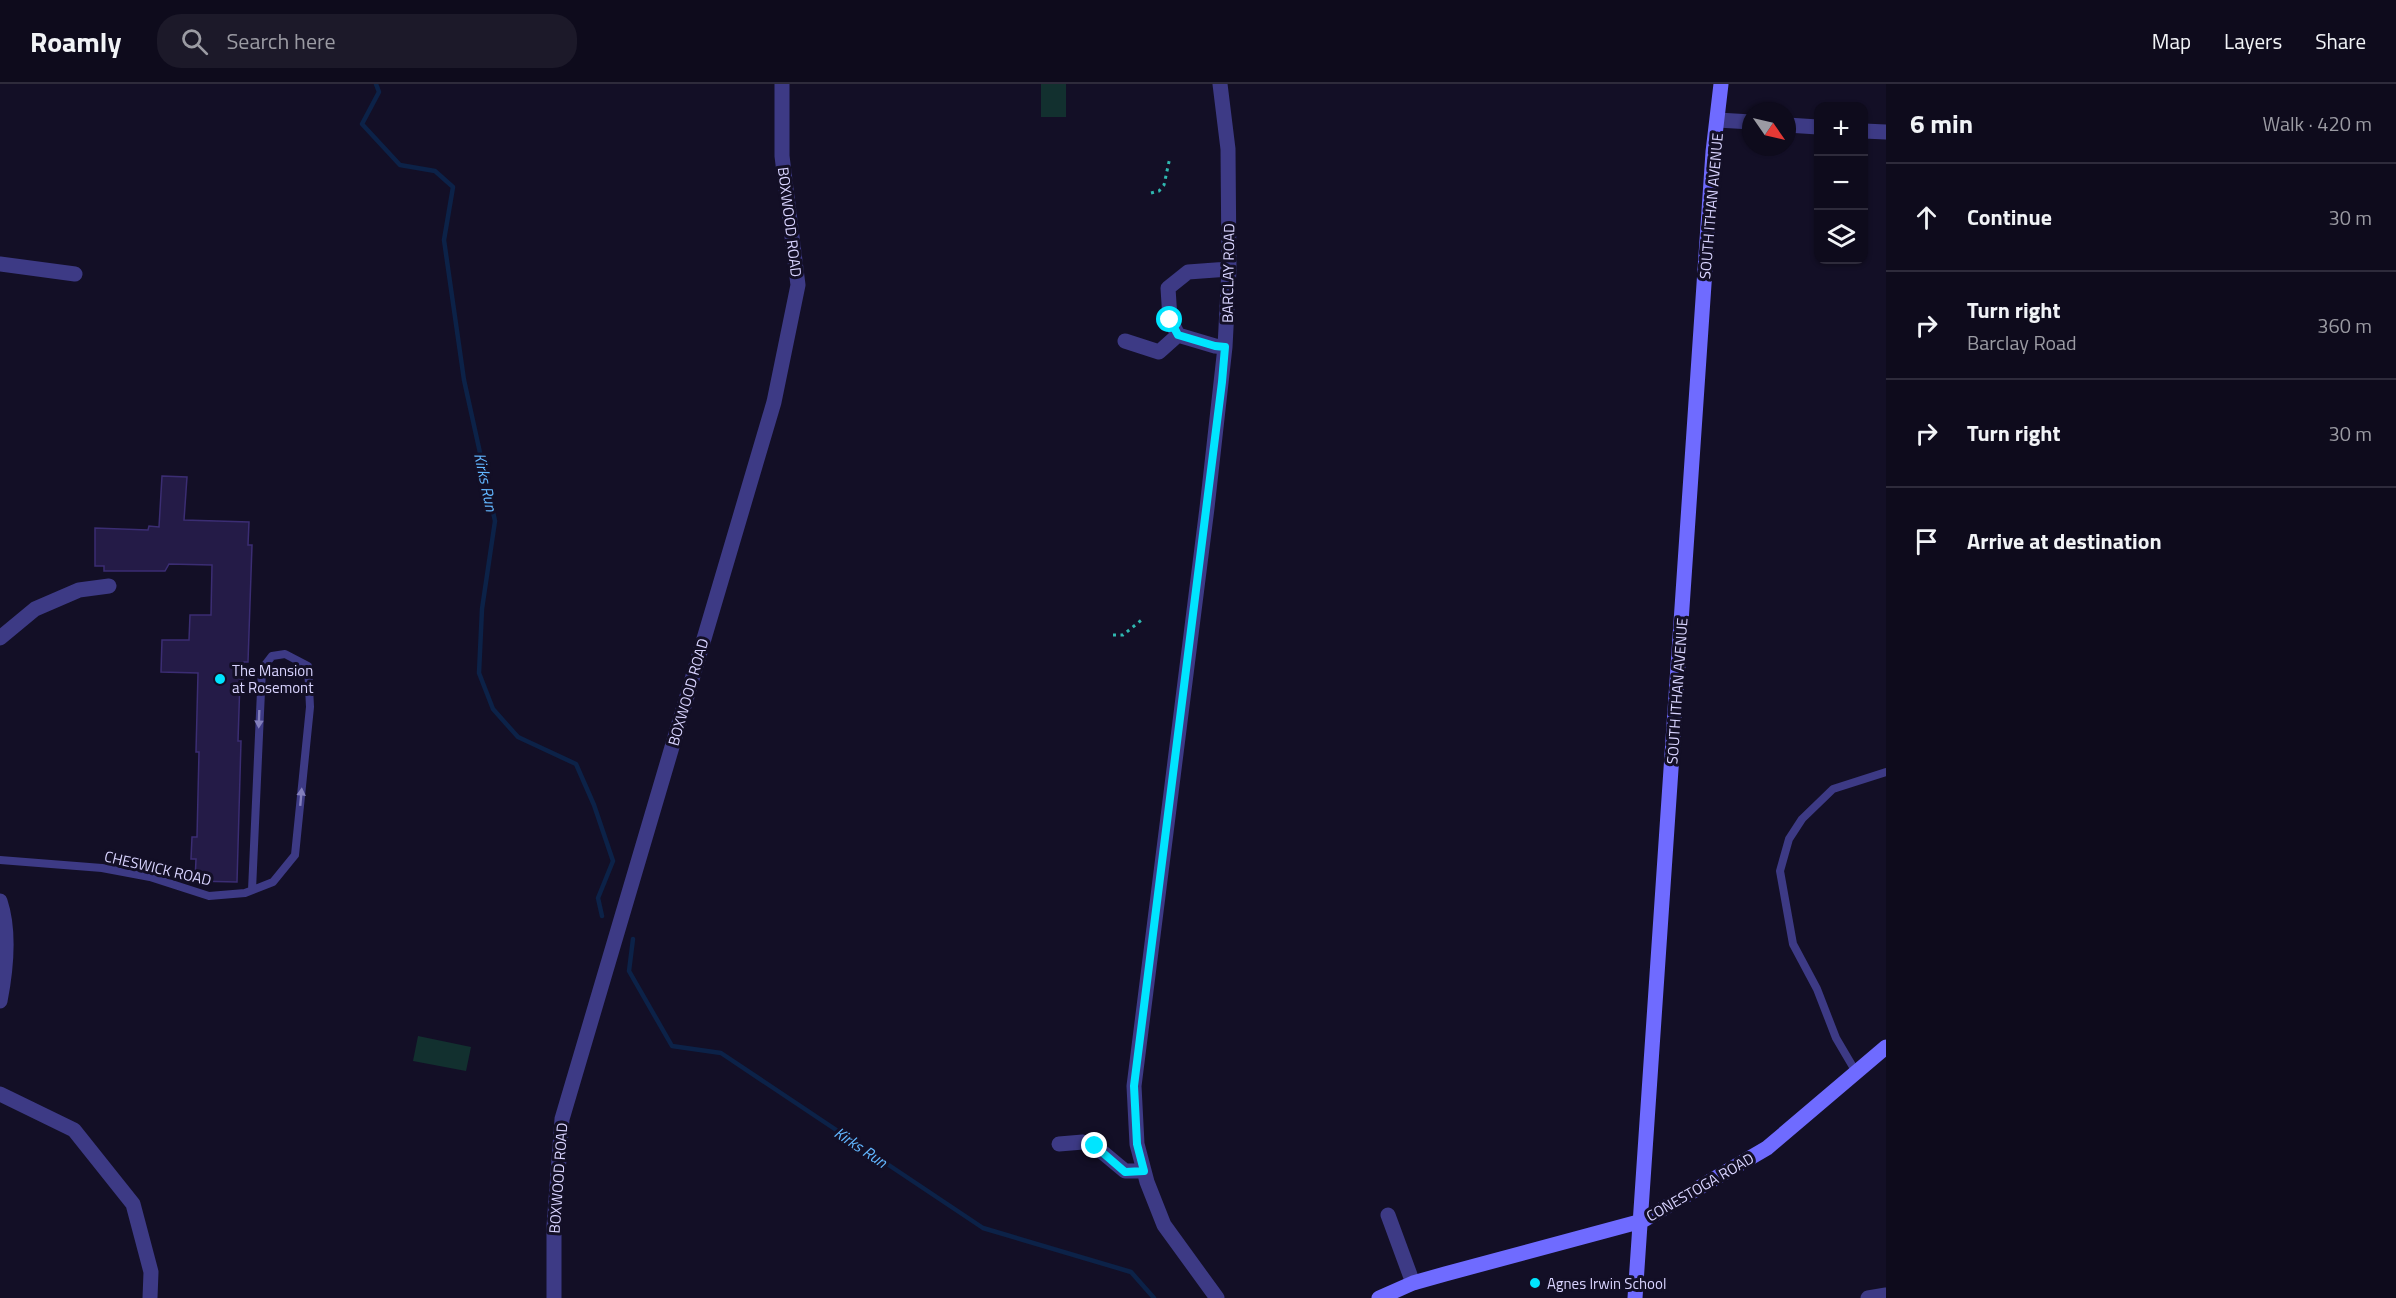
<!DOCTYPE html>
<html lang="en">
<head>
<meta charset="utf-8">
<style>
	:root { --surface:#0e0b1c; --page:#1c1929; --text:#f1f3f6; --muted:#9b9ba3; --line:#2e2b3b }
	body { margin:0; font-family:"Titillium Web",sans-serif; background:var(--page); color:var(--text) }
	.controls { position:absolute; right:18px; top:18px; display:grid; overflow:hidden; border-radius:12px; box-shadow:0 2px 4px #0004 }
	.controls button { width:54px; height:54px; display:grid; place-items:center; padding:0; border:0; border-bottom:2px solid var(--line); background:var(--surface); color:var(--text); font:30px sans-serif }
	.compass { position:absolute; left:1742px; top:18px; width:54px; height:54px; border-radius:50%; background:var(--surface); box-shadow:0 2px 4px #0004; rotate:124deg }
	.stop { position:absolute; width:18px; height:18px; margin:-14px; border:4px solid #00e5ff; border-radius:50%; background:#fff }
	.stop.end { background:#00e5ff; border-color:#fff; box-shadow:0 2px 6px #0008 }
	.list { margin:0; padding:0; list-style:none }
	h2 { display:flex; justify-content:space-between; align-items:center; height:78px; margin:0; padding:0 24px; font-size:26px }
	h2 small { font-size:20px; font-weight:400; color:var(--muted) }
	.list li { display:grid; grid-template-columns:39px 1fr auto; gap:18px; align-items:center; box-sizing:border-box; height:108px; padding:0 24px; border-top:2px solid var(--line) }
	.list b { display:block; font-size:22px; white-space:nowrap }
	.list p { margin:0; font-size:20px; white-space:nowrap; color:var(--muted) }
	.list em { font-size:20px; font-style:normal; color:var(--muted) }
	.icon { flex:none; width:33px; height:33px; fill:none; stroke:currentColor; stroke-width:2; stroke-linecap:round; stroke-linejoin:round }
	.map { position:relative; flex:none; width:1886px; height:1214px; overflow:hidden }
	header { display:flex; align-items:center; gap:36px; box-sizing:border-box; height:84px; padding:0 30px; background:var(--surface); border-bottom:2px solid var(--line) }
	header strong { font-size:28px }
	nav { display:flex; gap:33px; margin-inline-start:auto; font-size:21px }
	.search { width:420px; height:54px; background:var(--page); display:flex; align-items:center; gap:15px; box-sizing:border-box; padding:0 21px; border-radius:24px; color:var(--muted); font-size:22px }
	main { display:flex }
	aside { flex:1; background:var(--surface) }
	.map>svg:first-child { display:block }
	.green { fill:#12302f }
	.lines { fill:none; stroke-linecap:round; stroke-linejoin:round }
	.stream { stroke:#0c2248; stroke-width:4.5 }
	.building { fill:#241b47; stroke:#3b2d73; stroke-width:1.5 }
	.path { stroke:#2fb8b0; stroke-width:3; stroke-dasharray:3 4.5; stroke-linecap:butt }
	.lane { stroke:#3d3a85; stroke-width:8 }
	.street { stroke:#3d3a85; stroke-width:15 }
	.secondary { stroke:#6f6bff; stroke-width:15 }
	.oneway { fill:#837fbc }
	.route { stroke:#00e5ff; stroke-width:8 }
	.poi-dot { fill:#00e5ff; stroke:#130f26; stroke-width:2 }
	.labels { text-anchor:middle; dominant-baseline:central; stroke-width:6; stroke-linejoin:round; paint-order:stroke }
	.street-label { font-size:15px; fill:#d9d4ff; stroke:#130f26 }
	.poi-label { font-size:15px; fill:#d9d4ff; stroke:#130f26; text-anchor:start }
	.water-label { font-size:16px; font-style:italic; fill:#62b6ff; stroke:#130f26 }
</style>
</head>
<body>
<header>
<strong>Roamly</strong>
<div class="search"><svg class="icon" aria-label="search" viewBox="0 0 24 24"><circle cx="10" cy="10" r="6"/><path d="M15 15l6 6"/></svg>Search here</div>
<nav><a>Map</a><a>Layers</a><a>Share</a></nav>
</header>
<main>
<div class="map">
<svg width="1886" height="1214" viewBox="0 0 1886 1214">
	<rect width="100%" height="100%" fill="#130f26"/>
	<path class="green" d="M1041 0H1066V33H1041Z
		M418 952 471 963 466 987 413 977Z"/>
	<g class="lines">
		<path class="stream" d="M376 0 379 8 362 40 400 81 435 87 453 103 444 156 464 296 495 437 482 525 479 589 493 625 518 653 576 680 594 721 613 777 598 814 602 832
			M633 855 629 887 672 962 721 969 983 1144 1131 1188 1154 1214"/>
	</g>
	<path class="building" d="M162 392 187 393 184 436 249 438 248 461H252L248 578H244L243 595 240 596 238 657H241L237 798 195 797 196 775H191L192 753H197L199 668H196L198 589 161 588 162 556H189L190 531H211L212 481 169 480 165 487H104V482H95V444L148 446 149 442 159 443Z"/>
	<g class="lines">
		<path class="path" d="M1151 109 1159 107 1164 101 1170 73
			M1113 551H1123L1144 534"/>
		<path class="lane" d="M0 776 102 784 150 793 209 812 245 809 273 798 295 771 310 623 308 582 285 570 272 572 262 585 252 806
			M1856 988 1836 954 1817 905 1793 860 1780 787 1789 755 1802 735 1833 705 1886 688"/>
		<path class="street" d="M1718 36 1751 38
			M1787 41 1818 43
			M1864 47 1886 48
			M0 180 75 190
			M1125 257 1159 268 1178 251
			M1225 263 1215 262 1178 251 1170 235 1168 204 1188 188 1229 185
			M0 554 35 525 79 506 109 502
			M0 817C10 847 6 886 0 917
			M0 1010 74 1046 133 1120 151 1188 150 1214
			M1059 1060 1083 1058 1095 1062 1125 1087H1144
			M1388 1131 1413 1199
			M554 1214V1142L562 1035 774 318 798 201 782 72V0
			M1217 1214 1164 1141 1147 1098 1137 1060 1134 1002 1207 424 1225 263 1229 185 1228 65 1220 0
			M1868 1214 1886 1211"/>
		<path class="secondary" d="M1379 1214 1413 1199 1445 1190 1642 1137 1767 1064 1886 963
			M1635 1214 1713 68 1721 0"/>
	</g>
	<defs><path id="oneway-solid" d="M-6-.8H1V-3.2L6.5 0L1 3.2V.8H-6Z" transform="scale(1.5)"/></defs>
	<g class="oneway">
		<use href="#oneway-solid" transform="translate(259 635) rotate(92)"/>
		<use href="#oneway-solid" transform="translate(301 713) rotate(-85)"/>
	</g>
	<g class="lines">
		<path class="route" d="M1095 1062 1125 1088 1144 1087 1137 1060 1134 1002 1222 298 1225 263 1215 262 1178 251 1170 236"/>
	</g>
	<g class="poi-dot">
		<circle cx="220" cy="595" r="6"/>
		<circle cx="1535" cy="1199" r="6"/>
	</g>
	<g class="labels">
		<g class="street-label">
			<text transform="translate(1711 122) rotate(-85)">SOUTH ITHAN AVENUE</text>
			<text transform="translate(790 138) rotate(83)">BOXWOOD ROAD</text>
			<text transform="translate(1228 189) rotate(-89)">BARCLAY ROAD</text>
			<text transform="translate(1677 607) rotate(-86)">SOUTH ITHAN AVENUE</text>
			<text transform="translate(688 608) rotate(-74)">BOXWOOD ROAD</text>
			<text transform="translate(158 784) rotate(13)">CHESWICK ROAD</text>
			<text transform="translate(558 1094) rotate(-86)">BOXWOOD ROAD</text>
			<text transform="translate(1700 1103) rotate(-30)">CONESTOGA ROAD</text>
		</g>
		<g class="poi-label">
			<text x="232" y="586">The Mansion<tspan x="232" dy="17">at Rosemont</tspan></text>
			<text x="1547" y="1199">Agnes Irwin School</text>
		</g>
		<g class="water-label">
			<text transform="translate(486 398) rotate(78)">Kirks Run</text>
			<text transform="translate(861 1063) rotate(34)">Kirks Run</text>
		</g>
	</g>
</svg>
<div class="controls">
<button>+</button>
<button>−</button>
<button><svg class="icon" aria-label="layers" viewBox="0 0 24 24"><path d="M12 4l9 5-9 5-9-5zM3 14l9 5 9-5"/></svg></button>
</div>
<svg class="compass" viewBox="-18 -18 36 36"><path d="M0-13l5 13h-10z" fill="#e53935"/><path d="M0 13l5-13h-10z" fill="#9b9ba3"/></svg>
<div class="stop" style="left:1170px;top:236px"></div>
<div class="stop end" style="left:1095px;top:1062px"></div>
</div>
<aside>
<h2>6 min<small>Walk · 420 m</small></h2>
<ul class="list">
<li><svg class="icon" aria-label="ahead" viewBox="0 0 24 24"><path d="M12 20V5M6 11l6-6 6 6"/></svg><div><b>Continue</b></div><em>30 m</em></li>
<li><svg class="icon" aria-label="right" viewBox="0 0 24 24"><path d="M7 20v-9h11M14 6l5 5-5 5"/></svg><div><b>Turn right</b><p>Barclay Road</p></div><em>360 m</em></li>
<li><svg class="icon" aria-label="right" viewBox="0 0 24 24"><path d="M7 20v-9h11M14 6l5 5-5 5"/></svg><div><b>Turn right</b></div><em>30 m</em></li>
<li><svg class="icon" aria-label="arrive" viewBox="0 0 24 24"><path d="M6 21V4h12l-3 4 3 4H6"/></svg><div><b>Arrive at destination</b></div></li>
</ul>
</aside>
</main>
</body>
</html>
